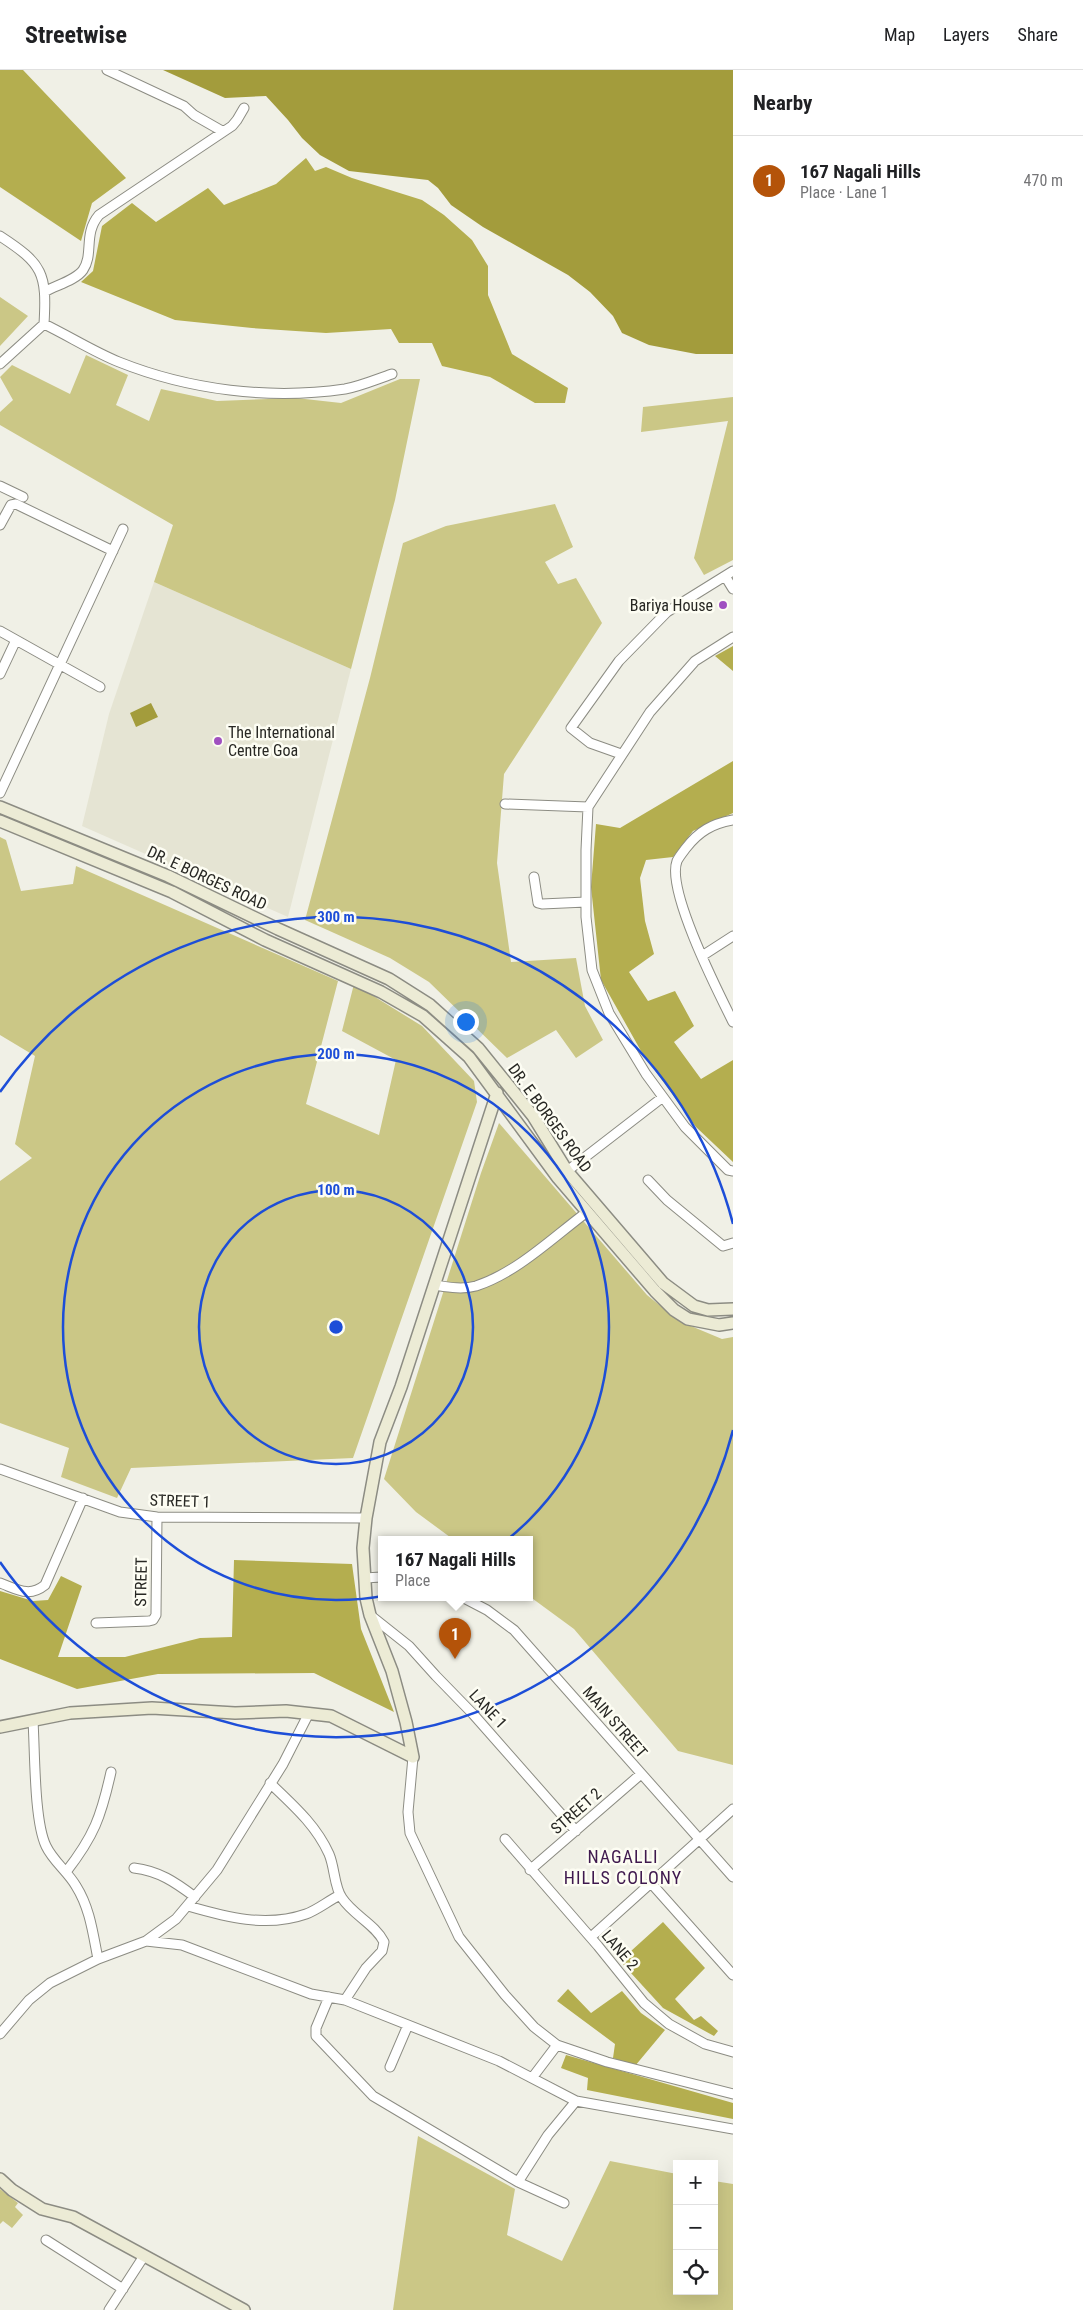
<!DOCTYPE html>
<html lang="en">
<head>
<meta charset="utf-8">
<style>
	:root { --surface:#fff; --page:#f2f2f2; --text:#202124; --muted:#757577; --line:#e0e0e0; --accent:#b45309 }
	body { margin:0; font-family:"Roboto Condensed",sans-serif; background:var(--page); color:var(--text) }
	.controls { position:absolute; right:15px; bottom:15px; display:grid; overflow:hidden; border-radius:0px; box-shadow:0 5px 20px #0002 }
	.controls button { width:45px; height:45px; display:grid; place-items:center; padding:0; border:0; border-bottom:1px solid var(--line); background:var(--surface); color:var(--text); font:25px sans-serif }
	.you { position:absolute; left:465px; top:951px; width:18px; height:18px; margin:-12px; border:4px solid #fff; border-radius:50%; background:#1a73e8; box-shadow:0 0 0 8px #1a73e833 }
	.badge { display:grid; place-items:center; width:32px; height:32px; border-radius:50%; background:var(--accent); color:#fff; font-size:16px; font-weight:700 }
	.pin { position:absolute; translate:-50% -41px; filter:drop-shadow(0 1px 2px #0008) }
	.pin::after { content:''; position:absolute; top:26px; width:18px; height:15px; background:inherit; clip-path:polygon(0 0,100% 0,50% 100%) }
	.popup { position:absolute; left:378px; top:1466px; width:155px; height:65px; box-sizing:border-box; display:grid; place-content:center; border-radius:0px; background:var(--surface); filter:drop-shadow(0 1px 4px #0005); font-size:16px; white-space:nowrap; color:var(--muted) }
	.popup b { font-size:19px; color:var(--text) }
	.popup::after { content:''; position:absolute; left:50%; top:100%; margin-left:-10px; border:10px solid transparent; border-top-color:var(--surface) }
	.list { margin:0; padding:0; list-style:none }
	h2 { display:flex; justify-content:space-between; align-items:center; height:65px; margin:0; padding:0 20px; font-size:21px }
	h2 small { font-size:16px; font-weight:400; color:var(--muted) }
	.list li { display:grid; grid-template-columns:32px 1fr auto; gap:15px; align-items:center; box-sizing:border-box; height:90px; padding:0 20px; border-top:1px solid var(--line) }
	.list b { display:block; font-size:19px; white-space:nowrap }
	.list p { margin:0; font-size:16px; white-space:nowrap; color:var(--muted) }
	.list em { font-size:16px; font-style:normal; color:var(--muted) }
	.icon { flex:none; width:28px; height:28px; fill:none; stroke:currentColor; stroke-width:2; stroke-linecap:round; stroke-linejoin:round }
	.map { position:relative; flex:none; width:733px; height:2240px; overflow:hidden }
	header { display:flex; align-items:center; gap:30px; box-sizing:border-box; height:70px; padding:0 25px; background:var(--surface); border-bottom:1px solid var(--line) }
	header strong { font-size:24px }
	nav { display:flex; gap:28px; margin-inline-start:auto; font-size:18px }
	main { display:flex }
	aside { flex:1; background:var(--surface) }
	.map>svg:first-child { display:block }
	.built { fill:#e5e4d3 }
	.green { fill:#cbc786 }
	.forest { fill:#b4ae4f }
	.water { fill:#a39c3c }
	.lines { fill:none; stroke-linecap:round; stroke-linejoin:round }
	.street-casing { stroke:#8c8c83; stroke-width:11 }
	.secondary-casing { stroke:#8c8c83; stroke-width:14 }
	.street { stroke:#fff; stroke-width:9 }
	.secondary { stroke:#ecebd5; stroke-width:11 }
	.ring { fill:none; stroke:#1d4ed8; stroke-width:2.5 }
	.poi-dot { fill:#a050c0; stroke:#fdfdf3; stroke-width:2 }
	.labels { text-anchor:middle; dominant-baseline:central; stroke-width:5; stroke-linejoin:round; paint-order:stroke }
	.poi-label { font-size:16px; fill:#272723; stroke:#fdfdf3; text-anchor:end }
	.street-label { font-size:16px; fill:#272723; stroke:#fdfdf3 }
	.neighbourhood-label { font-size:18px; letter-spacing:1px; fill:#3f194e; stroke:#fdfdf3 }
	.centre { fill:#1d4ed8; stroke:#fdfdf3; stroke-width:2.5 }
	.ring-label { font-size:15px; text-anchor:middle; font-weight:bold; fill:#1d4ed8; stroke:#fdfdf3; stroke-width:5; stroke-linejoin:round; paint-order:stroke }
</style>
</head>
<body>
<header>
<strong>Streetwise</strong>
<nav><a>Map</a><a>Layers</a><a>Share</a></nav>
</header>
<main>
<div class="map">
<svg width="733" height="2240" viewBox="0 0 733 2240">
	<rect width="100%" height="100%" fill="#f0f0e6"/>
	<path class="built" d="M154 512 351 599 288 847 82 756 109 644Z"/>
	<path class="green" d="M0 227 28 246 0 276Z
		M86 285 128 305 116 335 149 351 161 319 217 331 296 328 341 333 400 309H420L395 430 351 599 154 512 173 455 0 355V342L13 330 0 307 12 295 70 324Z
		M733 327V490L704 505 694 488 728 351 641 362 643 337Z
		M555 434 573 477 545 492 558 514 576 508 602 553 504 704 497 793 511 892 576 888 585 936 603 970 576 988 556 960 507 988 429 912 390 888 305 850 370 608 403 473 446 456Z
		M0 767 6 770 21 821 73 814 76 796 338 911 306 1034 379 1065 396 990 342 961 354 914 422 956 474 1011 477 1032 353 1388 131 1398 117 1428 61 1407 69 1378 0 1353V1111L32 1088 15 1074 35 986 0 965Z
		M499 1053 647 1225 679 1251 722 1269 733 1267V1695L678 1681 574 1559 529 1526V1470H454L416 1442 384 1409 481 1103Z
		M418 2066 515 2119 507 2165 562 2191 610 2091 677 2104V2221H714V2111L733 2114V2240H393Z
		M0 2119 18 2133 15 2137 23 2145 12 2158 3 2151 0 2154Z"/>
	<path class="forest" d="M0 0H23L126 108 92 133 81 171 0 117Z
		M306 88 315 101 326 97 352 108 422 130 444 145 472 170 488 196V225L512 284 568 318 565 333H535L490 307 442 296 432 273H399L391 259 326 263 252 258 175 250 81 212 93 201 102 156 132 133 156 152 208 118 224 135 276 114Z
		M733 576V601L715 586Z
		M733 691V743L693 761 673 787 646 790 640 808 645 851 654 884 629 902 648 931 675 921 694 956 674 972 701 1009 733 990V1092L696 1057 641 981 601 910 591 817 596 754 620 758Z
		M234 1490 352 1494 361 1559 394 1642 314 1603 158 1604 77 1619 0 1589V1521L33 1531 48 1530 61 1506 82 1516 58 1587H125L200 1568 232 1567Z
		M663 1852 705 1898 675 1929 694 1950 701 1946 718 1961 714 1966 663 1938 620 1891Z
		M568 1919 591 1943 622 1921 641 1943 665 1960 635 1996 613 1988 615 1974 557 1931Z
		M566 1985 733 2033V2049L587 2020 588 2008 561 1998Z"/>
	<path class="water" d="M163 0H733V284H696L649 275 622 263 613 246 590 222 568 205 483 157 451 135 438 118 428 110 349 101 320 85 302 68 288 50 266 26 225 28Z
		M151 633 158 647 136 657 130 643Z"/>
	<g class="lines">
		<defs>
			<path id="street" d="M107 0 184 36 194 45 222 61
				M0 166C43 194 47 203 44 254 69 266 94 282 119 292 189 320 270 330 345 319 361 316 377 309 392 304
				M46 221C57 215 76 210 83 200 94 184 83 164 99 145L232 56 237 50 244 38
				M0 294 44 254
				M0 416 23 427
				M0 455 11 435 16 434 113 481
				M725 506 733 519
				M0 561 100 617
				M733 567 695 591 650 642 588 737 586 780V847L592 900 609 943 646 1004 685 1057 728 1100 733 1101
				M0 604 16 570
				M621 684 590 673 571 658 619 591 667 542 733 501
				M0 723 123 459
				M505 734 588 737
				M733 750C712 754 699 761 686 778 683 782 679 787 677 791 666 820 718 922 733 952
				M534 807 538 833 542 834 586 832
				M702 886 733 866
				M562 1105 663 1027
				M648 1110 667 1130 723 1176 733 1173
				M434 1215C447 1217 462 1220 476 1216 518 1202 552 1168 587 1142
				M0 1399 120 1442 157 1447 366 1448
				M365 1508 381 1507
				M0 1513C17 1519 29 1528 45 1515L83 1428
				M464 1528 487 1540 514 1560 733 1807
				M370 1545 409 1576 436 1606 473 1644 576 1761
				M96 1553 149 1551 153 1550 156 1545 157 1447
				M33 1651C35 1682 34 1751 46 1776 53 1791 68 1802 76 1816 90 1838 93 1864 98 1889
				M413 1687 408 1742 410 1763 459 1867 505 1925 534 1957 557 1975 607 1992 733 2024
				M270 1713C293 1735 316 1755 329 1784 335 1798 334 1817 342 1828 353 1845 375 1854 384 1872L382 1881 366 1898 345 1930
				M505 1769 598 1876 644 1933 669 1954 705 1974 733 1982
				M134 1798C159 1801 175 1812 195 1827
				M530 1800 641 1704
				M66 1802C94 1766 101 1747 111 1702
				M651 1813 733 1905
				M188 1836C226 1847 266 1858 306 1844 317 1840 328 1831 340 1825
				M591 1867 733 1739
				M146 1871 182 1875 311 1924 345 1930 499 1991 576 2031 733 2059
				M329 1927 316 1958V1966L373 2026 518 2112 548 2065 576 2031
				M0 1964 29 1930 50 1913 98 1889 146 1871 176 1849 217 1800 283 1694 309 1643
				M390 1997 408 1955
				M532 2008 557 1975
				M518 2112 564 2133
				M46 2170 123 2219
				M109 2240 144 2186"/>
			<path id="secondary" d="M0 737 168 806 278 859 389 909 430 935 478 978 533 1046 567 1101 663 1213 694 1236 708 1240 733 1239
				M0 751 172 822 265 870 381 922 423 946 469 987 558 1108 655 1221 674 1240 688 1249 719 1255 733 1253
				M0 1657 70 1643 152 1638 235 1643 286 1641 331 1646 413 1687
				M413 1687 406 1652 392 1601 370 1545 366 1528 363 1478 366 1448 380 1372 401 1317 497 1023
				M0 2109 12 2120 42 2139 73 2147 244 2240"/>
		</defs>
		<use href="#street" class="street-casing"/>
		<use href="#secondary" class="secondary-casing"/>
		<use href="#street" class="street"/>
		<use href="#secondary" class="secondary"/>
	</g>
	<g class="ring">
		<circle cx="336" cy="1257" r="137"/>
		<circle cx="336" cy="1257" r="273"/>
		<path d="M733 1360A410 410 0 0 1 0 1492M0 1022A410 410 0 0 1 733 1154"/>
	</g>
	<g class="poi-dot">
		<circle cx="723" cy="535" r="5"/>
		<circle cx="218" cy="671" r="5"/>
	</g>
	<g class="labels">
		<g class="poi-label">
			<text x="713" y="535">Bariya House</text>
			<text x="228" y="662" text-anchor="start">The International<tspan x="228" dy="18">Centre Goa</tspan></text>
		</g>
		<g class="street-label">
			<text transform="translate(207 808) rotate(25)">DR. E BORGES ROAD</text>
			<text transform="translate(550 1048) rotate(54)">DR. E BORGES ROAD</text>
			<text transform="translate(180 1431) rotate(2)">STREET 1</text>
			<text transform="translate(141 1512) rotate(-89)">STREET</text>
			<text transform="translate(488 1639) rotate(47)">LANE 1</text>
			<text transform="translate(615 1652) rotate(49)">MAIN STREET</text>
			<text transform="translate(576 1741) rotate(-41)">STREET 2</text>
			<text transform="translate(620 1880) rotate(50)">LANE 2</text>
		</g>
		<g class="neighbourhood-label">
			<text x="623" y="1786">NAGALLI<tspan x="623" dy="21">HILLS COLONY</tspan></text>
		</g>
	</g>
	<circle cx="336" cy="1257" r="8" class="centre"/>
	<g class="ring-label">
		<text x="336" y="852">300 m</text>
		<text x="336" y="989">200 m</text>
		<text x="336" y="1125">100 m</text>
	</g>
</svg>
<div class="controls">
<button>+</button>
<button>−</button>
<button><svg class="icon" aria-label="locate" viewBox="0 0 24 24"><circle cx="12" cy="12" r="6"/><path d="M12 2v4M12 18v4M2 12h4M18 12h4"/></svg></button>
</div>
<div class="you"></div>
<div class="pin badge" style="left:455px;top:1589px">1</div>
<div class="popup"><b>167 Nagali Hills</b>Place</div>
</div>
<aside>
<h2>Nearby<small></small></h2>
<ul class="list">
<li><span class="badge">1</span><div><b>167 Nagali Hills</b><p>Place · Lane 1</p></div><em>470 m</em></li>
</ul>
</aside>
</main>
</body>
</html>
